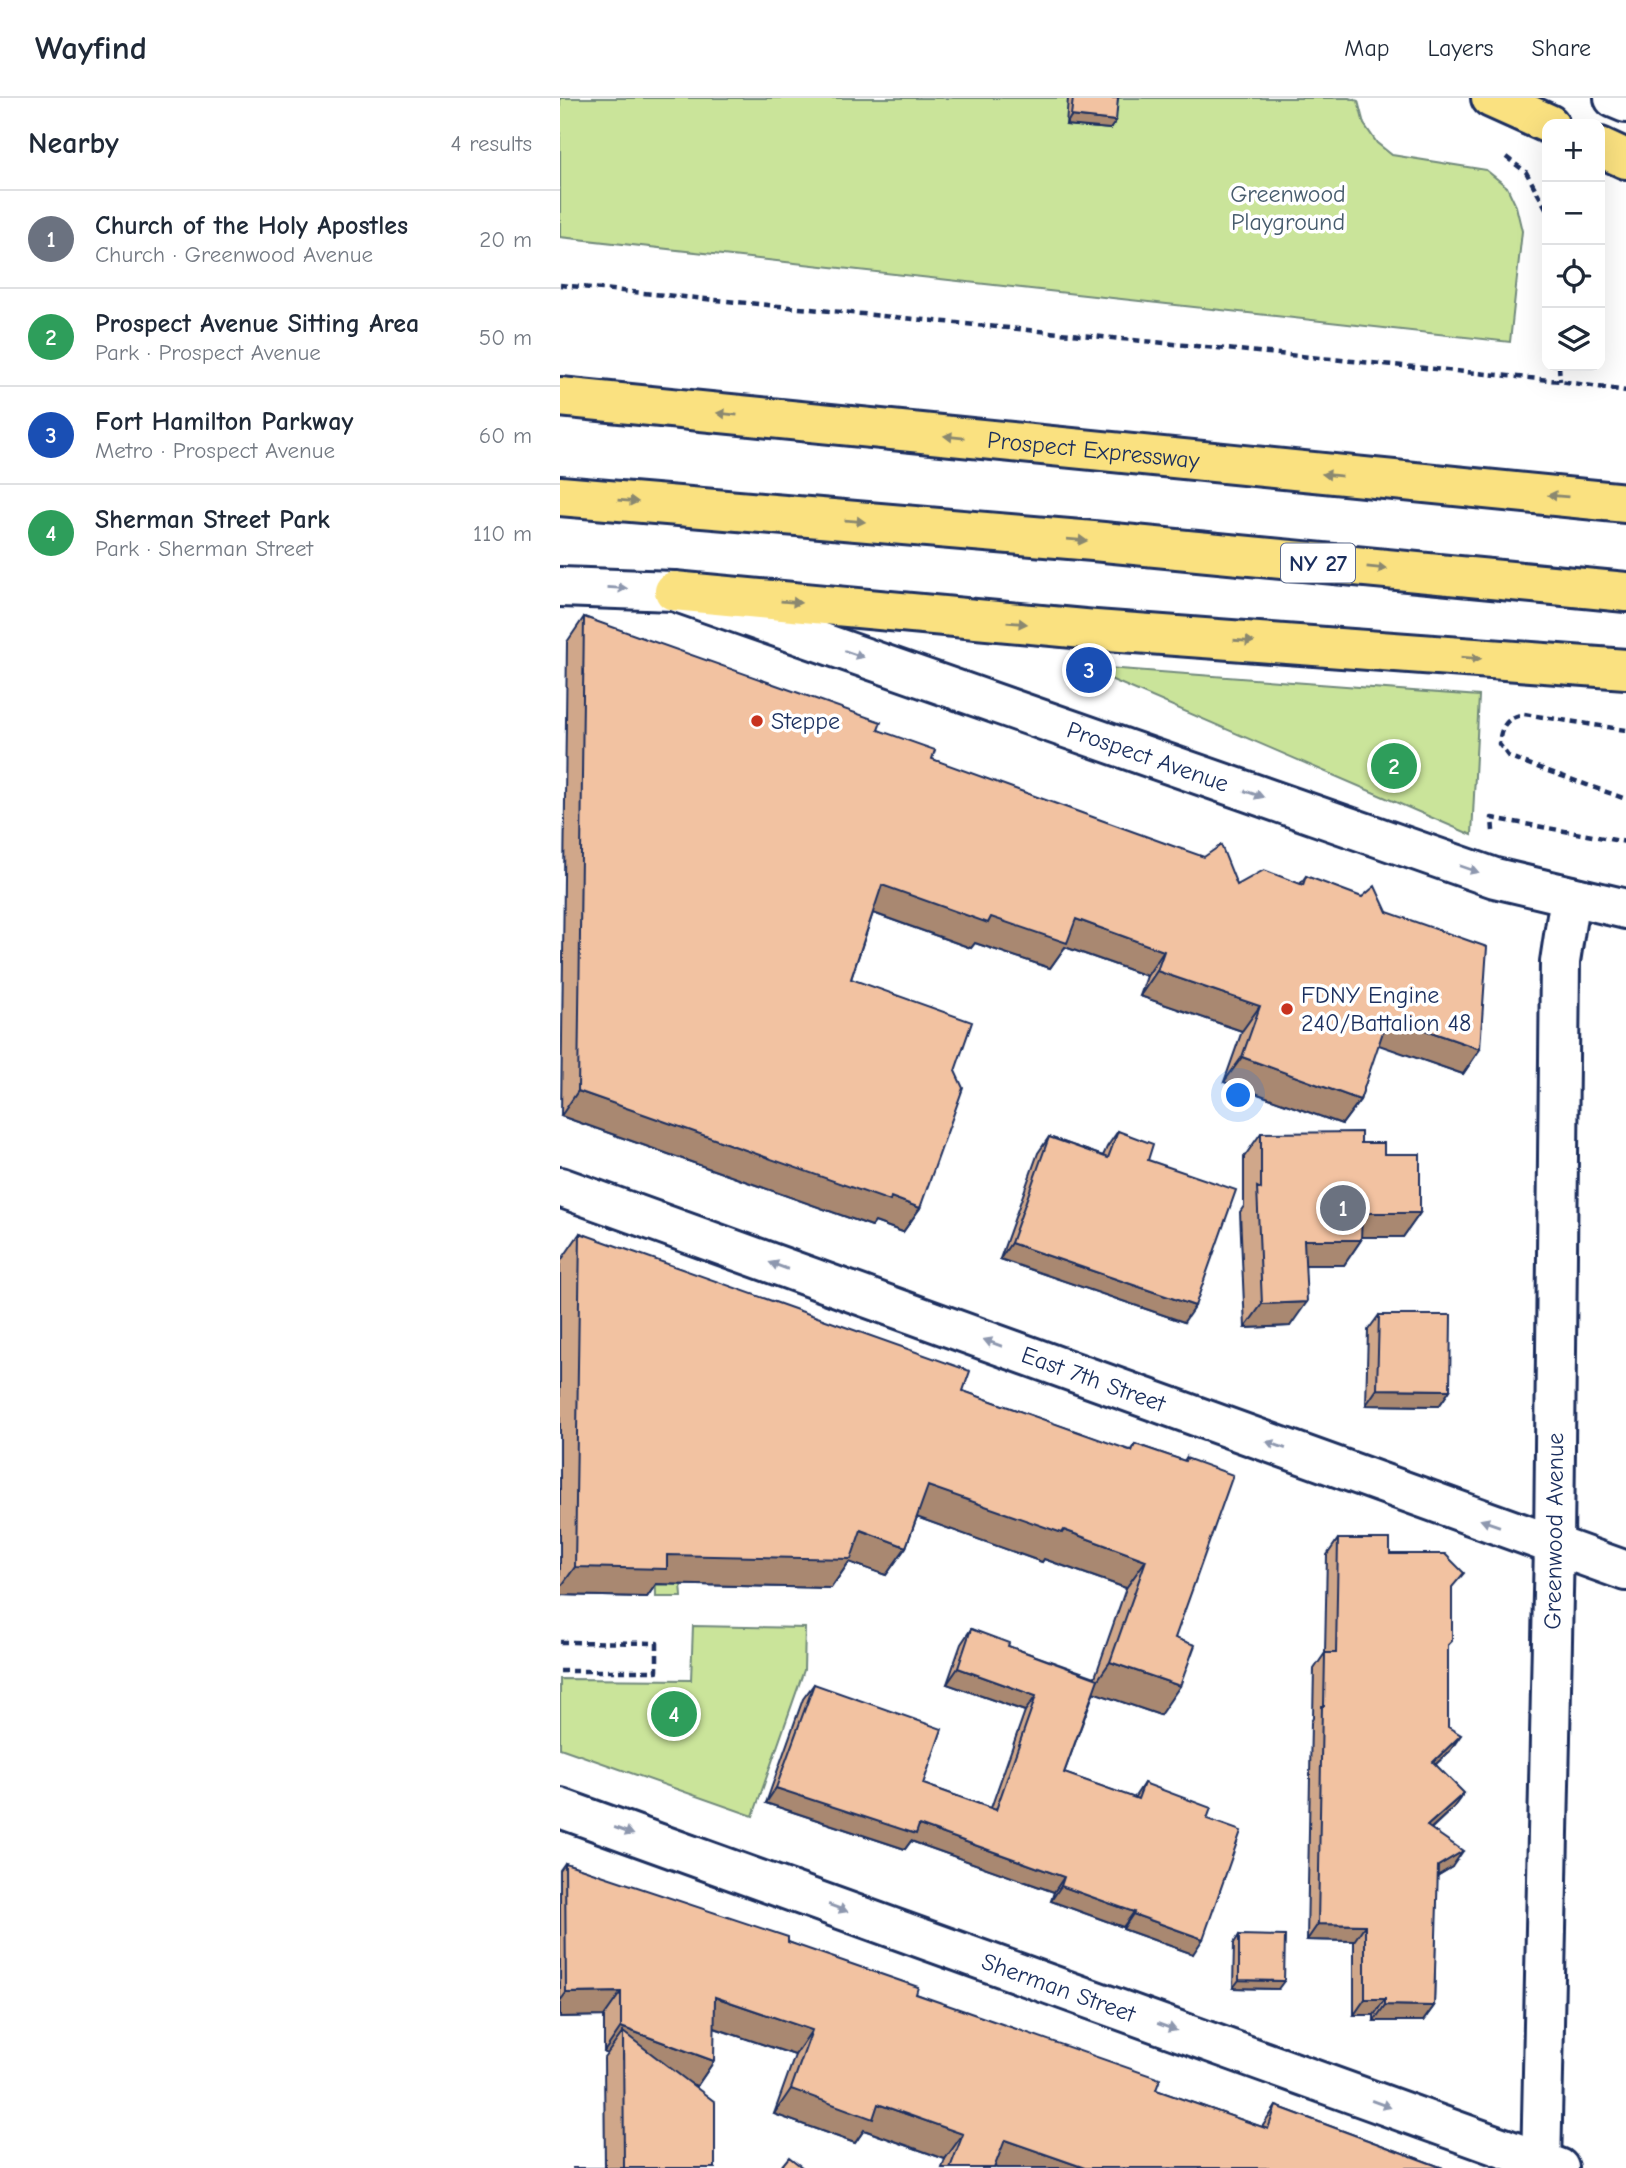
<!DOCTYPE html>
<html lang="en">
<head>
<meta charset="utf-8">
<style>
	:root { --surface:#fff; --page:#f6f6f7; --text:#1f2937; --muted:#747a83; --line:#e0e1e3; --accent:#d93025 }
	body { margin:0; font-family:"Comic Neue",sans-serif; background:var(--page); color:var(--text) }
	.controls { position:absolute; right:21px; top:21px; display:grid; overflow:hidden; border-radius:14px; box-shadow:0 7px 28px #0002 }
	.controls button { width:63px; height:63px; display:grid; place-items:center; padding:0; border:0; border-bottom:2px solid var(--line); background:var(--surface); color:var(--text); font:35px sans-serif }
	.you { position:absolute; left:679px; top:998px; width:24px; height:24px; margin:-18px; border:5px solid #fff; border-radius:50%; background:#1a73e8; box-shadow:0 0 0 10px #1a73e833 }
	.badge { display:grid; place-items:center; width:46px; height:46px; border-radius:50%; background:var(--accent); color:#fff; font-size:23px; font-weight:700 }
	.pin { position:absolute; translate:-50% -50%; border:4px solid #fff; box-shadow:0 2px 7px #0006 }
	.list { margin:0; padding:0; list-style:none }
	h2 { display:flex; justify-content:space-between; align-items:center; height:91px; margin:0; padding:0 28px; font-size:30px }
	h2 small { font-size:23px; font-weight:400; color:var(--muted) }
	.list li { display:grid; grid-template-columns:46px 1fr auto; gap:21px; align-items:center; box-sizing:border-box; height:98px; padding:0 28px; border-top:2px solid var(--line) }
	.list b { display:block; font-size:26px; white-space:nowrap }
	.list p { margin:0; font-size:23px; white-space:nowrap; color:var(--muted) }
	.list em { font-size:23px; font-style:normal; color:var(--muted) }
	.icon { flex:none; width:38px; height:38px; fill:none; stroke:currentColor; stroke-width:2; stroke-linecap:round; stroke-linejoin:round }
	.map { position:relative; flex:none; width:1066px; height:2070px; overflow:hidden }
	header { display:flex; align-items:center; gap:42px; box-sizing:border-box; height:98px; padding:0 35px; background:var(--surface); border-bottom:2px solid var(--line) }
	header strong { font-size:33px }
	nav { display:flex; gap:38px; margin-inline-start:auto; font-size:24px }
	main { display:flex }
	aside { flex:1; background:var(--surface) }
	.map>svg:first-child { display:block }
	.green { fill:#cae49a; stroke:#728a7c; stroke-width:2 }
	.lines { fill:none; stroke-linecap:round; stroke-linejoin:round }
	.street-casing { stroke:#1b2f5e; stroke-width:44 }
	.secondary-casing { stroke:#1b2f5e; stroke-width:44 }
	.highway-casing { stroke:#1b2f5e; stroke-width:44 }
	.path { stroke:#1b2f5e; stroke-width:4.5; stroke-dasharray:7 5; stroke-linecap:butt }
	.street { stroke:#fff; stroke-width:38 }
	.secondary { stroke:#fff; stroke-width:38 }
	.highway { stroke:#fae180; stroke-width:38 }
	.wall { fill:#d0a78a; stroke:#1b2f5e; stroke-width:2 }
	.shaded-wall { fill:#a98871; stroke:#1b2f5e; stroke-width:2 }
	.building { fill:#f2c2a1; stroke:#1b2f5e; stroke-width:2 }
	.oneway { fill:#8a886f }
	.oneway2 { fill:#8d97ae }
	.poi-dot { fill:#c8321e; stroke:#fff; stroke-width:2.5 }
	.labels { text-anchor:middle; dominant-baseline:central; stroke-width:7; stroke-linejoin:round; paint-order:stroke }
	.shield { fill:#fff; stroke:#5f6d8e; stroke-width:2 }
	.shield-label { font-size:23px; font-weight:bold; fill:#1b2f5e }
	.park-label { font-size:24px; fill:#475c6d; stroke:#fff }
	.street-label { font-size:24px; fill:#1b2f5e; stroke:#fff }
	.poi-label { font-size:24px; fill:#1b2f5e; stroke:#fff; text-anchor:start }
</style>
</head>
<body>
<header>
<strong>Wayfind</strong>
<nav><a>Map</a><a>Layers</a><a>Share</a></nav>
</header>
<main>
<aside>
<h2>Nearby<small>4 results</small></h2>
<ul class="list">
<li><span class="badge" style="background:#6b7280">1</span><div><b>Church of the Holy Apostles</b><p>Church · Greenwood Avenue</p></div><em>20 m</em></li>
<li><span class="badge" style="background:#2e9e5b">2</span><div><b>Prospect Avenue Sitting Area</b><p>Park · Prospect Avenue</p></div><em>50 m</em></li>
<li><span class="badge" style="background:#1a4fb4">3</span><div><b>Fort Hamilton Parkway</b><p>Metro · Prospect Avenue</p></div><em>60 m</em></li>
<li><span class="badge" style="background:#2e9e5b">4</span><div><b>Sherman Street Park</b><p>Park · Sherman Street</p></div><em>110 m</em></li>
</ul>
</aside>
<div class="map">
<svg width="1066" height="2070" viewBox="0 0 1066 2070">
	<rect width="100%" height="100%" fill="#fff"/>
	<filter id="ink" filterUnits="userSpaceOnUse"><feTurbulence type="fractalNoise" baseFrequency=".0143" numOctaves="2"/><feDisplacementMap in="SourceGraphic" scale="14" xChannelSelector="R" yChannelSelector="G"/><feConvolveMatrix kernelMatrix="1 2 1 2 8 2 1 2 1" color-interpolation-filters="sRGB"/></filter>
	<g filter="url(#ink)">
		<path class="green" d="M0 0H789L798 3 804 26 817 45 832 57 926 72 947 89 956 108 962 133 950 244 0 139Z
			M520 568 919 598 912 737Z
			M95 1446 121 1485 122 1499H96Z
			M133 1528 245 1530 244 1572 193 1718 0 1650V1581L131 1582Z"/>
		<g class="lines">
			<defs>
				<g id="street">
					<path d="M1054 0 1066 5"/>
					<path id="s1" d="M0 1089 1066 1473"/>
					<path id="s2" d="M0 1710 999 2070"/>
					<path id="s3" d="M981 2070 994 1447 1000 864 1010 798"/>
				</g>
				<g id="secondary">
					<path id="s4" d="M0 489 114 493 935 780 1066 811"/>
				</g>
				<g id="highway">
					<path d="M931 0 989 26"/>
					<path d="M1040 49 1066 61"/>
					<path id="s5" d="M0 299 1066 405"/>
					<path d="M0 398 533 443 1066 494"/>
					<path d="M114 493 535 532 1066 571"/>
				</g>
			</defs>
			<use href="#street" class="street-casing"/>
			<use href="#secondary" class="secondary-casing"/>
			<use href="#highway" class="highway-casing"/>
			<path class="path" d="M946 59 966 74 987 112
				M0 187 1000 283 1066 293
				M999 268 1000 283
				M1066 632 964 616C946 620 941 628 939 646L948 658 963 664 1066 701
				M933 733 932 720 1066 744
				M0 1544 97 1545V1573H0"/>
			<use href="#street" class="street"/>
			<use href="#secondary" class="secondary"/>
			<use href="#highway" class="highway"/>
		</g>
		<path class="wall" d="M508 0H558L550 31 506 27Z
			M24 519 318 632 372 661 677 787 740 786 746 778 827 814 920 951 903 976 818 946 800 1002 782 1026 664 984 682 933 580 898 587 878 505 849 490 870 415 845 411 850 313 815 291 881 395 973 360 1110 343 1134 315 1124 312 1128 1 1018 7 544Z
			M558 1033 588 1062 624 1224 440 1161 478 1055 489 1039 543 1058 547 1049Z
			M701 1035 801 1045 824 1056 860 1115 843 1139H801V1142L784 1167H745L730 1228 685 1230 680 1114 684 1108V1059Z
			M20 1135 403 1293 570 1353 575 1346 624 1363 626 1360 615 1540 600 1617 534 1594 504 1675 574 1700 584 1685 647 1721 633 1856 563 1831V1829L491 1803 494 1794 351 1743 345 1751 206 1705 243 1601 254 1586 363 1686 431 1710 465 1613 387 1586 401 1546 411 1531 448 1548 535 1579 566 1490 484 1461 482 1464 357 1419 346 1449 326 1477 289 1464 271 1490 96 1486 87 1499 0 1497V1164Z
			M819 1217 890 1292 879 1308 806 1307 808 1232Z
			M778 1441 830 1456 892 1492 888 1549V1629L890 1653 876 1666 893 1710 871 1731 892 1769 877 1778 874 1908 863 1923H814V1917H794V1843L747 1842 751 1624 753 1620 754 1571 765 1555 767 1457Z
			M5 1765 228 1844 356 1896 596 1992 702 2029 716 2008 883 2070H437L434 2069V2070H382L385 2061 304 2032 295 2045 214 2016 235 1957 154 1930V1963L137 1988 133 1987 155 2070H45L44 1960 47 1956 44 1954V1918L0 1919V1772Z
			M679 1837 718 1891 673 1890 674 1845Z"/>
		<path class="shaded-wall" d="M511 18 556 23 550 31 506 27Z
			M322 787 431 819 516 821 604 853 587 878 505 849 490 870 415 845 411 850 305 812Z
			M597 873 700 908 682 933 580 898Z
			M828 919 920 951 903 976 810 944Z
			M682 959 800 1002 782 1026 664 984Z
			M18 993 331 1099 360 1110 343 1134 315 1124 312 1128 1 1018Z
			M802 1115H860L843 1139H785Z
			M744 1142H801L784 1167H727Z
			M451 1145 635 1208 624 1224 440 1161Z
			M747 1204 730 1228 685 1230 702 1206Z
			M817 1291 890 1292 879 1308 806 1307Z
			M368 1388 504 1432 586 1462 566 1490 484 1461 482 1464 348 1416Z
			M301 1432 346 1449 326 1477 289 1464 271 1490 96 1486 87 1499 0 1497V1490L15 1469Z
			M550 1564 620 1588 600 1617 530 1593Z
			M398 1570 476 1598 465 1613 387 1586Z
			M901 1637 890 1653 862 1679 873 1664Z
			M216 1690 359 1727 504 1779 494 1794 351 1743 345 1751 206 1705Z
			M904 1695 893 1710 856 1744 867 1728Z
			M903 1753 892 1769 867 1784 878 1768Z
			M501 1788 574 1814 563 1829 491 1803Z
			M573 1816 643 1841 633 1856 563 1831Z
			M758 1826 805 1827 794 1843 747 1842Z
			M679 1882 724 1883 718 1891 673 1890Z
			M61 1894 44 1918 0 1919V1903L6 1895Z
			M155 1899 252 1932 235 1957 137 1924Z
			M805 1901H825L814 1917H794Z
			M825 1907 874 1908 863 1923H814Z
			M61 1929 154 1963 137 1988 63 1961V1934L47 1956 44 1954Z
			M231 1991 318 2006 403 2036 385 2061 304 2032 295 2045 214 2016Z
			M445 2042 525 2070H437L427 2066Z"/>
		<path class="building" d="M513 0H558L556 23 511 18Z
			M24 519 321 624 318 632 375 652 372 661 613 748 644 759 661 747 677 787 704 772 743 787 746 778 802 799 815 788 827 814 927 849 920 951 828 919 800 1002 682 959 700 908 597 873 604 853 516 821 507 845 431 819 428 825 322 787 291 881 412 924 395 973 403 990 360 1110 331 1099 330 1103 18 993Z
			M558 1033 593 1046 588 1062 676 1092 635 1208 451 1145 489 1039 548 1060Z
			M801 1034V1045H824V1056H860V1115H802L801 1142H744L747 1204 702 1206 697 1089 701 1091V1035Z
			M20 1135 410 1273 403 1293 572 1353 575 1346 625 1363 626 1360 673 1377 615 1540 635 1547 620 1588 550 1564 586 1462 504 1432 502 1435 368 1388 346 1449 301 1432 291 1461 107 1457V1471L15 1469Z
			M819 1217H891L890 1292 817 1291Z
			M778 1441H830V1456H885L904 1475 892 1489V1543L888 1547V1629L901 1637 873 1664 904 1695 867 1728 903 1753 878 1768 874 1908 825 1907V1901H805V1827L758 1826 762 1608H764L765 1555H776Z
			M411 1531 449 1545 448 1548 538 1581 504 1675 578 1701 584 1685 651 1710 647 1721 681 1733 643 1841 573 1816 574 1814 501 1788 504 1779 359 1727 356 1736 216 1690 254 1586 382 1631 363 1686 436 1712 476 1598 398 1570Z
			M5 1765 228 1839V1844L358 1889 356 1896 600 1981 596 1992 708 2031 716 2008 883 2070H525L445 2042 434 2070H390L403 2036 318 2006 313 2021 231 1991 252 1932 155 1899 154 1963 61 1929V1894L6 1895Z
			M679 1837 725 1838 724 1883 679 1882Z
			M63 1934 155 2004V2070H12H64Z
			M229 2059 243 2070H220Z"/>
		<defs><path id="oneway-solid" d="M-6-.8H1V-3.2L6.5 0L1 3.2V.8H-6Z" transform="scale(1.75)"/></defs>
		<g class="oneway">
			<use href="#oneway-solid" transform="translate(167 316) rotate(-174)"/>
			<use href="#oneway-solid" transform="translate(394 339) rotate(-174)"/>
			<use href="#oneway-solid" transform="translate(772 377) rotate(-174)"/>
			<use href="#oneway-solid" transform="translate(998 398) rotate(-175)"/>
			<use href="#oneway-solid" transform="translate(68 403) rotate(5)"/>
			<use href="#oneway-solid" transform="translate(295 423) rotate(5)"/>
			<use href="#oneway-solid" transform="translate(517 442) rotate(5)"/>
			<use href="#oneway-solid" transform="translate(817 470) rotate(6)"/>
			<use href="#oneway-solid" transform="translate(231 504) rotate(5)"/>
			<use href="#oneway-solid" transform="translate(457 525) rotate(5)"/>
			<use href="#oneway-solid" transform="translate(684 543) rotate(4)"/>
			<use href="#oneway-solid" transform="translate(911 560) rotate(4)"/>
		</g>
		<g class="oneway2">
			<use href="#oneway-solid" transform="translate(57 490) rotate(3)"/>
			<use href="#oneway-solid" transform="translate(294 556) rotate(19)"/>
			<use href="#oneway-solid" transform="translate(694 696) rotate(19)"/>
			<use href="#oneway-solid" transform="translate(909 771) rotate(19)"/>
			<use href="#oneway-solid" transform="translate(219 1168) rotate(-160)"/>
			<use href="#oneway-solid" transform="translate(433 1245) rotate(-160)"/>
			<use href="#oneway-solid" transform="translate(716 1347) rotate(-160)"/>
			<use href="#oneway-solid" transform="translate(930 1425) rotate(-161)"/>
			<use href="#oneway-solid" transform="translate(64 1733) rotate(20)"/>
			<use href="#oneway-solid" transform="translate(278 1810) rotate(20)"/>
			<use href="#oneway-solid" transform="translate(607 1929) rotate(20)"/>
			<use href="#oneway-solid" transform="translate(821 2006) rotate(20)"/>
		</g>
	</g>
	<g class="poi-dot">
		<circle cx="197" cy="623" r="7"/>
		<circle cx="727" cy="911" r="7"/>
	</g>
	<g class="labels">
		<rect class="shield" x="721" y="445.5" width="74" height="39" rx="5"/>
		<g class="shield-label">
			<text x="758" y="465">NY 27</text>
		</g>
		<g class="park-label">
			<text x="728" y="96">Greenwood<tspan x="728" dy="28">Playground</tspan></text>
		</g>
		<g class="street-label">
			<text stroke="none"><textPath href="#s5" startOffset="536">Prospect Expressway</textPath></text>
			<text stroke="none"><textPath href="#s4" startOffset="616">Prospect Avenue</textPath></text>
			<text stroke="none"><textPath href="#s1" startOffset="567">East 7th Street</textPath></text>
			<text stroke="none"><textPath href="#s3" startOffset="637">Greenwood Avenue</textPath></text>
			<text stroke="none"><textPath href="#s2" startOffset="530">Sherman Street</textPath></text>
		</g>
		<g class="poi-label">
			<text x="211" y="623">Steppe</text>
			<text x="741" y="897">FDNY Engine<tspan x="741" dy="28">240/Battalion 48</tspan></text>
		</g>
	</g>
</svg>
<div class="controls">
<button>+</button>
<button>−</button>
<button><svg class="icon" aria-label="locate" viewBox="0 0 24 24"><circle cx="12" cy="12" r="6"/><path d="M12 2v4M12 18v4M2 12h4M18 12h4"/></svg></button>
<button><svg class="icon" aria-label="layers" viewBox="0 0 24 24"><path d="M12 4l9 5-9 5-9-5zM3 14l9 5 9-5"/></svg></button>
</div>
<div class="you"></div>
<div class="pin badge" style="left:783px;top:1110px;background:#6b7280">1</div>
<div class="pin badge" style="left:834px;top:668px;background:#2e9e5b">2</div>
<div class="pin badge" style="left:529px;top:572px;background:#1a4fb4">3</div>
<div class="pin badge" style="left:114px;top:1616px;background:#2e9e5b">4</div>
</div>
</main>
</body>
</html>
